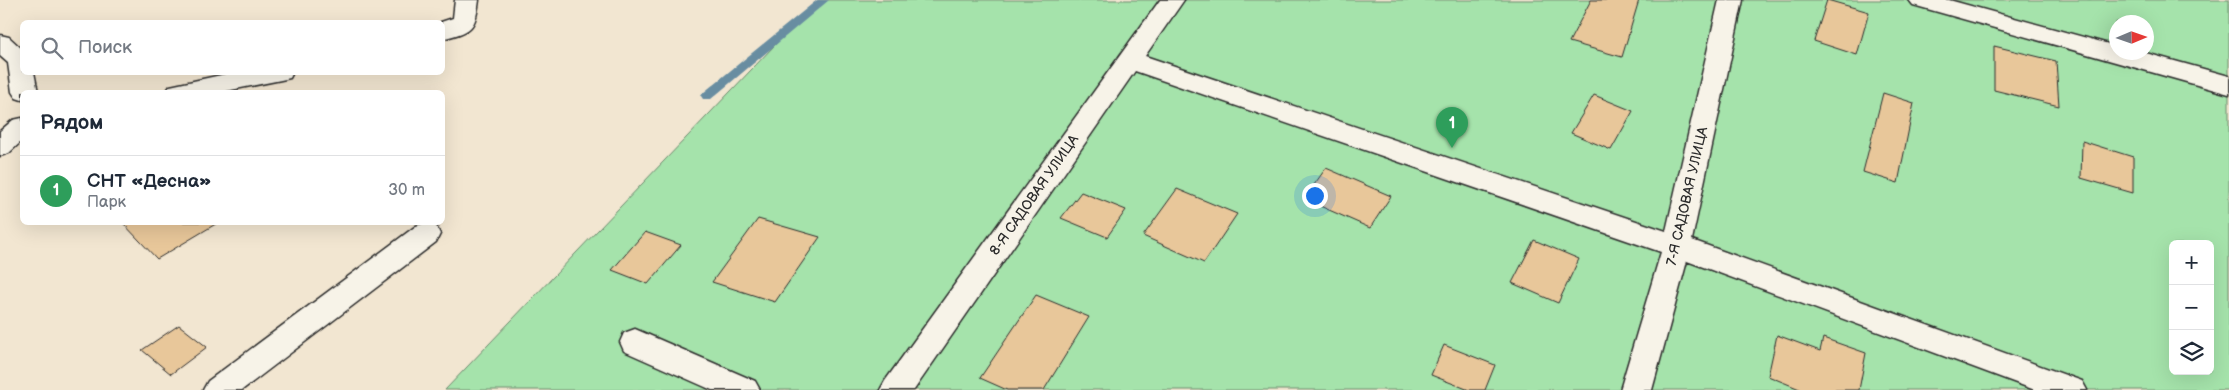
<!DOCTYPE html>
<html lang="ru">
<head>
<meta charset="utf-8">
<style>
	:root { --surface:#fff; --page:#f2f2f3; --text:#1f2937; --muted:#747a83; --line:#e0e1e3; --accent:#1a73e8 }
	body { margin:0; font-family:"Balsamiq Sans",sans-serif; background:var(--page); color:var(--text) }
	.controls { position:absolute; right:15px; bottom:15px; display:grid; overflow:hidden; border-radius:8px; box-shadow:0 5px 20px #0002 }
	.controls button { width:45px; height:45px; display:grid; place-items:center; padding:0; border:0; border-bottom:1px solid var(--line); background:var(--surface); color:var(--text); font:25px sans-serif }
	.compass { position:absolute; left:2109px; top:15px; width:45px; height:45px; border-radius:50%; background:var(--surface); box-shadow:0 5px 20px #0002; rotate:88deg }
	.you { position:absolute; left:1314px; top:195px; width:18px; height:18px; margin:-12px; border:4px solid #fff; border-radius:50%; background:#1a73e8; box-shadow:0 0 0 8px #1a73e833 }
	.badge { display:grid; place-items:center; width:32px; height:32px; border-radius:50%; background:var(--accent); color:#fff; font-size:16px; font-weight:700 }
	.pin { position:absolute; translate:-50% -41px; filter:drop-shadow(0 1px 2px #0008) }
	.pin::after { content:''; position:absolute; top:26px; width:18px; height:15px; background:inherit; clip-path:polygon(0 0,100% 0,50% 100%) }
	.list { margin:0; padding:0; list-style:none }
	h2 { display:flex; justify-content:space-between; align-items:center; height:65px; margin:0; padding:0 20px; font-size:21px }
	h2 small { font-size:16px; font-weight:400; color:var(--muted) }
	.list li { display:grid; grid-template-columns:32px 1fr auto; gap:15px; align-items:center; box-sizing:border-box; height:70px; padding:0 20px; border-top:1px solid var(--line) }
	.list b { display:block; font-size:19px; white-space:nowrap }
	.list p { margin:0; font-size:16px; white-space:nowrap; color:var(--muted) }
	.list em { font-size:16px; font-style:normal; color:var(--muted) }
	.icon { flex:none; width:28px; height:28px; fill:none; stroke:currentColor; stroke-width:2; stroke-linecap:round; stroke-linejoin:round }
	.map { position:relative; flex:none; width:2229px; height:390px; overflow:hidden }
	.search { position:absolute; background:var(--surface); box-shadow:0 5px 20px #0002; left:20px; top:20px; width:425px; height:55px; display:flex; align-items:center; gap:12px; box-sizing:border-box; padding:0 18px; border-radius:8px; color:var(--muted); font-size:19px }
	.panel { position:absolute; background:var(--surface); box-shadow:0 5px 20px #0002; left:20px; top:90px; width:425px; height:135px; border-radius:8px }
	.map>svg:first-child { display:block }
	.green { fill:#a5e3ab; stroke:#68876b; fill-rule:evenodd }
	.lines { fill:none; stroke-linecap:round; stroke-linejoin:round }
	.stream { fill:#678da1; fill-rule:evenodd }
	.building { fill:#e8c79a; stroke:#2b2b2b }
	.minor-casing { stroke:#2b2b2b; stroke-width:3 }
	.minor { fill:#f7f3e8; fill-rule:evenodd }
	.labels { text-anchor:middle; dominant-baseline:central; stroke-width:4; stroke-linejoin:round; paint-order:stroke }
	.street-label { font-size:14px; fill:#2b2b2b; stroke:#f7f3e8 }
</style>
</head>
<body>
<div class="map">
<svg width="2229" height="390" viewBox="0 0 2229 390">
	<rect width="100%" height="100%" fill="#f2e6d1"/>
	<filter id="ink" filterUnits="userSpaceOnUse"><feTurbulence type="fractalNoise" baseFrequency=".02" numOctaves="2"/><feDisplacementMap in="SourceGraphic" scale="10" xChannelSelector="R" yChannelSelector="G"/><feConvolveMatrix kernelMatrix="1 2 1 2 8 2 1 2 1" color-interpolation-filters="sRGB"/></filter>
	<g filter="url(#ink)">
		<path class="green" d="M818 0H2229V390H445ZM2116 22H2146V52H2116ZM2173 244H2210V371H2173Z"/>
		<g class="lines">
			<path class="stream" d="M817 0H829L711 99H703L701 96 703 93Z"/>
		</g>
		<path class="building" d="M1591 0H1639L1622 57 1569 42Z
			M1827 0 1869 12 1857 55 1814 41Z
			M1994 46 2056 61 2059 106 1994 90Z
			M1883 93 1914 103 1898 183 1863 172Z
			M1594 95 1633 111 1611 150 1571 133Z
			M2082 141 2133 157V193L2081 178Z
			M1326 168 1391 196 1370 228 1304 199Z
			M1177 189 1237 214 1204 263 1143 236Z
			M1081 192 1126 210 1107 237 1061 218Z
			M758 219 820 237 775 302 712 282Z
			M122 222H219L157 259Z
			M645 232 681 245 648 284 612 270Z
			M1534 240 1579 259 1558 303 1512 283Z
			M1036 295 1089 317 1044 390H1007L980 378Z
			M179 325 207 347 171 374 142 350Z
			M1777 335 1820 351 1823 338 1866 353 1859 390H1802L1768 376Z
			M1444 345 1495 365 1485 390H1469L1431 375Z"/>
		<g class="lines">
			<defs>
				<path id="minor" d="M455 0H479C475 30 472 31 442 39V22H441L453 18Z
					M1160 0H1184L1145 56 1666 231 1719 0H1743L1692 240 2082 381 2087 390H2035L1687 261 1652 390H1620L1661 252 1135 71 914 390H880L885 381Z
					M1909 0H1949L2116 46V52H2142L2229 76V94L1913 5Z
					M0 35 9 37 22 49V72H34L38 92H22V100L16 98 12 92 8 63 0 56Z
					M235 72H293L290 78 281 80 221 92H166L170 86Z
					M22 118V141L9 153 0 156V131L13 120Z
					M426 223 436 226 440 234 436 242 242 390H203L208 381 416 226Z
					M635 329 755 381 760 390H712L624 351 620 342 624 333Z"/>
			</defs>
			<use href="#minor" class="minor-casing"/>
			<use href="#minor" class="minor"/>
		</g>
	</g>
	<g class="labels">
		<g class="street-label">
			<text transform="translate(1034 195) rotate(-55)">8-Я САДОВАЯ УЛИЦА</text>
			<text transform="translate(1687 196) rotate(-77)">7-Я САДОВАЯ УЛИЦА</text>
		</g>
	</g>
</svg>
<div class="controls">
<button>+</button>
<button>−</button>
<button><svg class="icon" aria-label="layers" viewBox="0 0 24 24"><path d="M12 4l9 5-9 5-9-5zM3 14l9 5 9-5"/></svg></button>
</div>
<svg class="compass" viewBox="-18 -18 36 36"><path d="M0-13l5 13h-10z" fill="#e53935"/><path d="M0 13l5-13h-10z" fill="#747a83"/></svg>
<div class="you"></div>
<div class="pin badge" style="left:1452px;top:148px;background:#2e9e5b">1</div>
<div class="search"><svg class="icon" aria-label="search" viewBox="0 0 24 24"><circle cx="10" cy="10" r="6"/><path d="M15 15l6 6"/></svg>Поиск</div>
<section class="panel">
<h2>Рядом<small></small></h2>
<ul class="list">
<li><span class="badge" style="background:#2e9e5b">1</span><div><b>СНТ «Десна»</b><p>Парк</p></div><em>30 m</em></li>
</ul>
</section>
</div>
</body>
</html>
